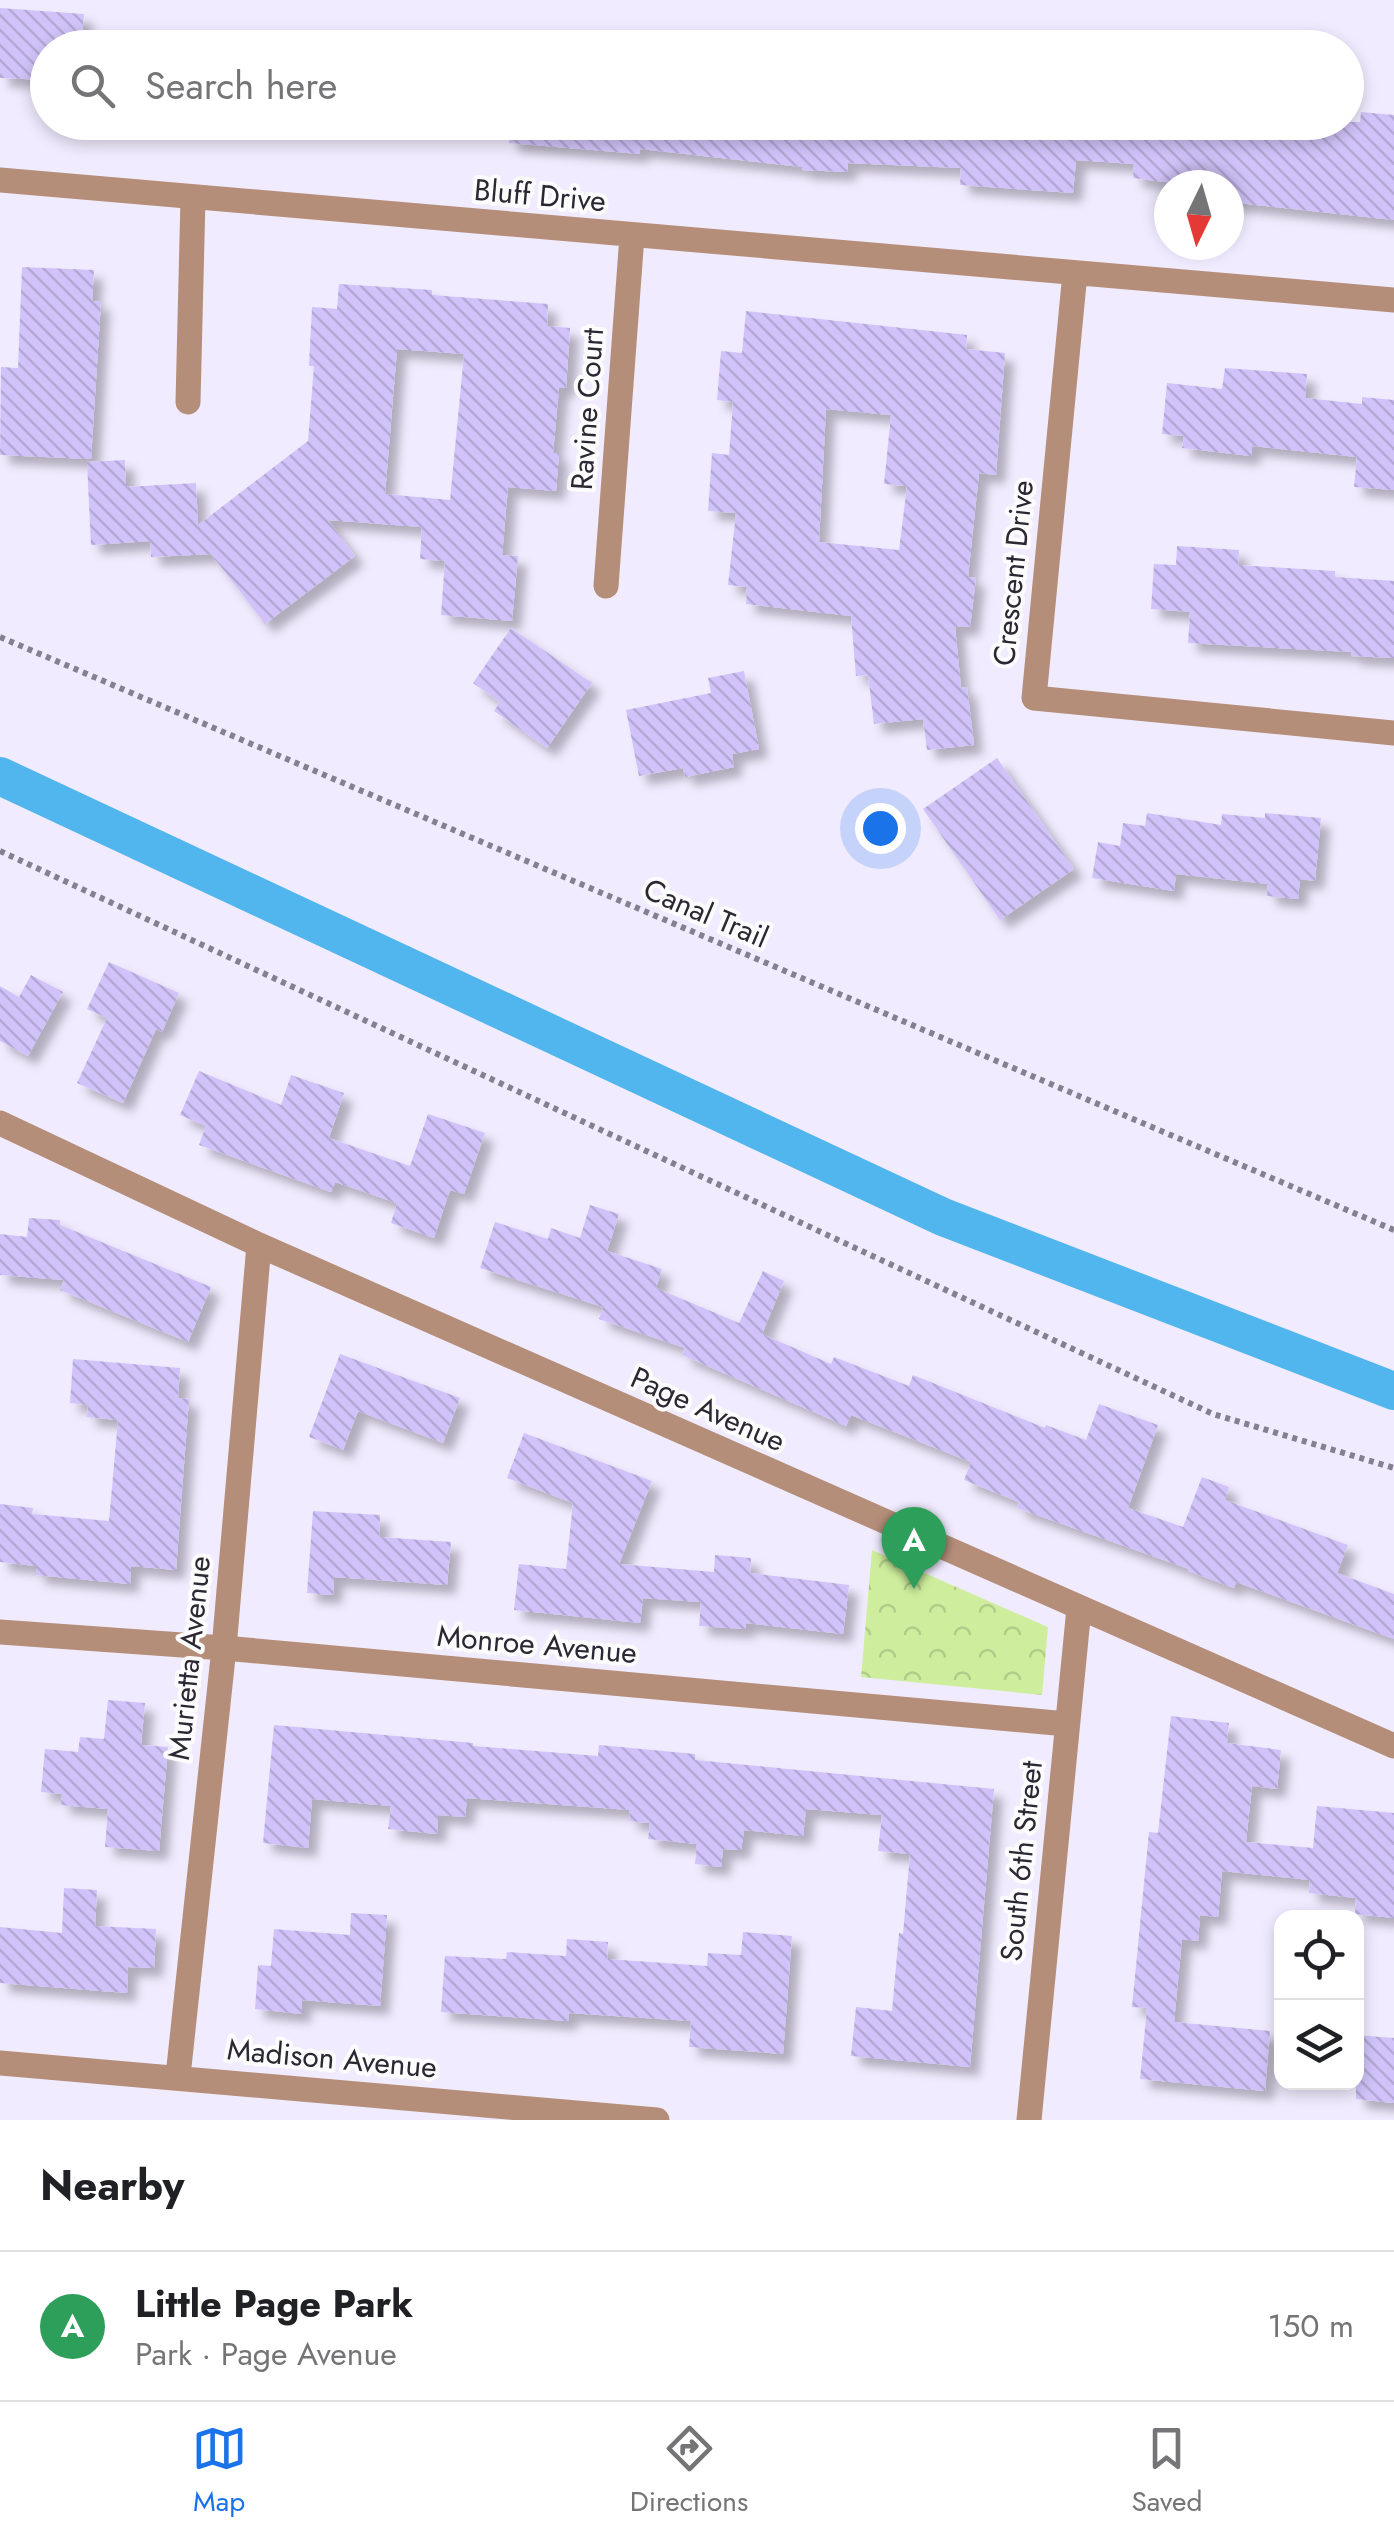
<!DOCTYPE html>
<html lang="en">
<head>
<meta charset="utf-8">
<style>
	:root { --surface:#fff; --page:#f6f6f6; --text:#202124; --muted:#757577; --line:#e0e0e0; --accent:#1a73e8 }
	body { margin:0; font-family:Jost,sans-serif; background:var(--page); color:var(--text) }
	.controls { position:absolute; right:30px; bottom:30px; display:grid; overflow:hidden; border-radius:20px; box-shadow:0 5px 15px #0003 }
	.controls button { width:90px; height:90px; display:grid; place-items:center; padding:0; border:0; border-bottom:2px solid var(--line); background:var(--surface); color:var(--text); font:50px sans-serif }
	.compass { position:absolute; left:1154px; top:170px; width:90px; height:90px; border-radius:50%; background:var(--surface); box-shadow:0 5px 15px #0003; rotate:185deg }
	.you { position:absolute; left:880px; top:828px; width:35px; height:35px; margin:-25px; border:8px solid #fff; border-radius:50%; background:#1a73e8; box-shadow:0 0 0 15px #1a73e833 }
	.badge { display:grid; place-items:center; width:65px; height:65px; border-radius:50%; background:var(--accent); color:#fff; font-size:32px; font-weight:700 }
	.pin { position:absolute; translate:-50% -82px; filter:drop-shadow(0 2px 5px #0008) }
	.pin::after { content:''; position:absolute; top:52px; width:35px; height:30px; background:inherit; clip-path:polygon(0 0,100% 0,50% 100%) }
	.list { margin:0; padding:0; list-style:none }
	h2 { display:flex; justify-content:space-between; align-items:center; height:130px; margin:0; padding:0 40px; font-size:42px }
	h2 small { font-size:32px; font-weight:400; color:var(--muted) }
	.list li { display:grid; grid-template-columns:65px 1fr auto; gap:30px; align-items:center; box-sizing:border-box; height:150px; padding:0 40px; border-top:2px solid var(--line) }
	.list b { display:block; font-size:38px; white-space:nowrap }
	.list p { margin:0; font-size:32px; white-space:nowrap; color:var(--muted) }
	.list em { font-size:32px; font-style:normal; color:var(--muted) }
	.icon { flex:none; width:55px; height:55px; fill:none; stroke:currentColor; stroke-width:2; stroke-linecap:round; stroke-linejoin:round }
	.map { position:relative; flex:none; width:1394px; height:2120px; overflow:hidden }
	.search { position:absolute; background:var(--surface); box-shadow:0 5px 15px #0003; left:30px; right:30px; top:30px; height:110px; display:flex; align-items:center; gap:25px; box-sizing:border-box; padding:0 35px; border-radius:55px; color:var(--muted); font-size:38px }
	.sheet { height:280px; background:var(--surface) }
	nav { display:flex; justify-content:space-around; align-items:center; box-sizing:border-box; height:140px; border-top:2px solid var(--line); background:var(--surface); font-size:28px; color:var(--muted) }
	nav a { display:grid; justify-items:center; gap:5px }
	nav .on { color:var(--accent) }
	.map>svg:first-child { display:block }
	.park { fill:url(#park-crowns) }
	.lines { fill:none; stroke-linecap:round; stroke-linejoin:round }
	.canal { stroke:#51b5ee; stroke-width:38 }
	.building { fill:url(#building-back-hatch); fill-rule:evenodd; filter:url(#shadow) }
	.path { stroke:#858090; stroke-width:6; stroke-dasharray:5 5; stroke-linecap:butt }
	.minor { stroke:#b48e79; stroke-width:25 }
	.labels { text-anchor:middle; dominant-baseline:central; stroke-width:8; stroke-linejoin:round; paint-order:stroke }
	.street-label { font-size:30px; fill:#2b2733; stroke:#fcfcfc }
</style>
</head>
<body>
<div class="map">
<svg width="1394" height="2120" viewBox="0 0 1394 2120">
	<defs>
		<pattern id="park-crowns" width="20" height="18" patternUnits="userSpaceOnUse" patternTransform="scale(2.5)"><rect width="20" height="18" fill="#ceee9d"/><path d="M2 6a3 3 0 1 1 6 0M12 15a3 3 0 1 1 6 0" fill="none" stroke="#b1cc88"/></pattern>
		<pattern id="building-back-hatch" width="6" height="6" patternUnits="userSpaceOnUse" patternTransform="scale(2.5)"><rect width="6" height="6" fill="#d1c3f9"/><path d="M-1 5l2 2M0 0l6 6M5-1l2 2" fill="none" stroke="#b4a8d6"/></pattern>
		<filter id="shadow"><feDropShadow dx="9" dy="9" stdDeviation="5" flood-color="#0004"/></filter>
	</defs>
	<rect width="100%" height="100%" fill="#f1ebff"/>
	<path class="park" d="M872 1550 1048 1627 1042 1695 861 1677Z"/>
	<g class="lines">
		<path class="canal" d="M0 776 943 1217 1394 1391"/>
	</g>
	<path class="building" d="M0 8 84 14 81 48H48V80L0 78Z
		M1361 112 1394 115V220L1229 202V185H1189L1133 178 1134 164 1076 160 1073 193 960 185 961 168 848 163 847 172 802 170V167L640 149V154L509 143 510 122H1360Z
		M22 267 94 270 92 301H101L91 459 0 455 1 367 18 368Z
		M339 284 432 290V295L548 304 547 326 570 328 566 388H559L553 453H559L556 491 508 487 502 555 518 556 512 621 441 615 445 561 420 559 422 527 328 520 355 556 265 624 211 554 151 557 150 541 91 545 87 462 125 460 126 487 196 483 198 525 308 441 314 366H309L312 307 337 309ZM397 349 464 354 450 500 385 494Z
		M746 311 967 335 966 349 1005 353 996 475 979 473 968 577 976 578 970 627 955 626 961 688 967 687 974 745 927 750 923 719 874 724 868 675 856 676 851 616 746 604 747 587 728 585 736 513 708 511 712 453 729 455 733 402 717 400 721 351 742 353ZM826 409 891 415 884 484 907 486 899 550 819 542Z
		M1225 368 1307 374 1305 398 1362 404V397L1394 400V490L1354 487 1357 457 1252 446 1251 456 1182 448 1184 436 1162 434 1167 383 1222 389Z
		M1177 546 1239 550 1238 565 1335 571V577L1394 581V658L1351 656V652L1188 643 1190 612 1151 609 1154 564 1176 565Z
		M511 628 592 683 547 748 494 711 500 702 473 683Z
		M744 671 759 749 732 754 734 767 685 777 683 768 639 776 626 710 711 693 708 678Z
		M997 758 1074 869 1000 920 923 809Z
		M1147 813 1221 825 1222 814 1265 818V813L1321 818 1315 881 1300 879 1298 899 1267 896 1268 884 1176 874 1174 891 1092 878 1098 842 1120 846 1123 823 1145 826Z
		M109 962 179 993 162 1032 156 1029 123 1103 77 1083 107 1018 87 1009Z
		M31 975 63 992 28 1056 0 1041V986L19 997Z
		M199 1071 281 1105 291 1075 344 1093 329 1138 410 1166 428 1114 485 1133 464 1194 450 1190 434 1238 391 1223 397 1203 335 1182 331 1192 199 1145 206 1126 180 1115Z
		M590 1205 619 1214 607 1251 662 1269 656 1288 739 1323 763 1271 784 1281 762 1334 831 1364 834 1357 909 1386 913 1375 1045 1428 1046 1425 1086 1440 1099 1404 1158 1425 1128 1508 1183 1527 1202 1477 1229 1487 1225 1500 1348 1545 1337 1573 1394 1594V1639L1236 1582 1234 1588 1188 1571 1189 1569 1017 1508 1019 1502 964 1480 971 1462 851 1415 846 1426 682 1355 685 1348 599 1319 603 1307 480 1268 495 1222 548 1239 551 1228 580 1238Z
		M29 1218 60 1220V1225L211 1287 188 1342 60 1290 64 1280 0 1275V1234L27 1237Z
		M340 1354 460 1398 443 1443 358 1411 343 1450 309 1437Z
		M73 1359 180 1368 178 1398 189 1399 176 1570 131 1566 130 1584 36 1575V1566L0 1562V1504L33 1508 32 1514 109 1521 118 1420 87 1417 88 1405 70 1403Z
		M524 1433 652 1481 619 1564 714 1572 715 1555 751 1558 750 1573 849 1585 843 1634 746 1623V1629L699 1626 701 1602 643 1598 640 1623 514 1610 519 1564 566 1569 573 1503 507 1478Z
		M313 1511 380 1515 379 1537 451 1542 447 1585 334 1577 333 1595 307 1593Z
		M108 1700 145 1703 141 1745 168 1747 159 1851 105 1847 108 1809 61 1805 62 1794 41 1792 45 1749 78 1752 80 1737 104 1739Z
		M1171 1716 1229 1723 1227 1743 1281 1750 1277 1789 1252 1786 1246 1842 1313 1848 1317 1806 1394 1813V1918L1355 1914 1356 1898 1309 1893 1310 1880 1222 1871 1218 1917 1200 1915 1198 1941 1182 1939 1174 2022 1270 2031 1265 2091 1140 2079 1147 2008 1132 2007 1149 1832 1158 1833Z
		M274 1725 473 1743V1746L598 1756 599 1745 695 1754V1760L994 1789 970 2067 851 2056 856 2007 892 2011 899 1933 903 1934 910 1854 878 1851 882 1815 806 1809 803 1836 744 1830 741 1850 723 1849 721 1867 695 1864 697 1844 648 1839 650 1823 629 1821 630 1810 467 1798 465 1817 438 1815 437 1834 388 1829 391 1806 312 1799 308 1848 263 1843Z
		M64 1888 97 1890 95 1926 156 1929 154 1968 128 1967 127 1993 0 1983V1927L62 1933Z
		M351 1913 387 1915 380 2006 302 2000V2014L255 2009 258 1965 271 1966 274 1929 350 1935Z
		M743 1932 792 1936 783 2054 689 2047 691 2021 569 2013 568 2021 441 2012 445 1956 506 1959 507 1952 566 1956 567 1939 608 1942 607 1959 707 1966 708 1953 741 1955Z
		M1356 2035 1394 2038V2103L1356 2099Z"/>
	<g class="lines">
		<path class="path" d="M0 637 1394 1230
			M0 851 1213 1414 1394 1468"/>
		<path class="minor" d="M0 180 1394 300
			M1075 273 1034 698 1394 733
			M188 402 193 198
			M606 586 632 236
			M0 1123 259 1245 1394 1746
			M0 1632 224 1648 1067 1724
			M0 2063 657 2120
			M178 2076 224 1648 259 1245
			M1029 2120 1079 1608"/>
	</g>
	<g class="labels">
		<g class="street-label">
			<text transform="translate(540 195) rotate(5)">Bluff Drive</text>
			<text transform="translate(587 409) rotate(-86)">Ravine Court</text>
			<text transform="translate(1013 573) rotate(-84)">Crescent Drive</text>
			<text transform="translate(706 913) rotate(23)">Canal Trail</text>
			<text transform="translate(708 1409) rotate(24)">Page Avenue</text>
			<text transform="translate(537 1644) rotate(5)">Monroe Avenue</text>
			<text transform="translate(189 1658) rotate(-84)">Murietta Avenue</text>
			<text transform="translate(1021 1861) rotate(-84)">South 6th Street</text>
			<text transform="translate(332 2058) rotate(5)">Madison Avenue</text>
		</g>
	</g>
</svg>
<div class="controls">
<button><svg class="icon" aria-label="locate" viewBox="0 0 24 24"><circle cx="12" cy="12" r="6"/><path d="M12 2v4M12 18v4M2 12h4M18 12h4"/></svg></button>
<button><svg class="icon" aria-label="layers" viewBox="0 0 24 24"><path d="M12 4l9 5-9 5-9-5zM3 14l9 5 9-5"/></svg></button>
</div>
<svg class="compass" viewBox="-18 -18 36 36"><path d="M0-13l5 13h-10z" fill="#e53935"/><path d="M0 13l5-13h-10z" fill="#757577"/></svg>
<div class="you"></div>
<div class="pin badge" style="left:914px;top:1589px;background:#2e9e5b">A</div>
<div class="search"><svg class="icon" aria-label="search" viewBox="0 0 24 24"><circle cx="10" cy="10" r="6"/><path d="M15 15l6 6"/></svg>Search here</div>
</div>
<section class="sheet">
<h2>Nearby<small></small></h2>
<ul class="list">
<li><span class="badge" style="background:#2e9e5b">A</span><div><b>Little Page Park</b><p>Park · Page Avenue</p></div><em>150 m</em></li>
</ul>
</section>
<nav>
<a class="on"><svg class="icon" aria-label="map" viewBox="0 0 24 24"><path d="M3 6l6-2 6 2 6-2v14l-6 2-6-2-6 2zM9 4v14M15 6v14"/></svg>Map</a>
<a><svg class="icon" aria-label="directions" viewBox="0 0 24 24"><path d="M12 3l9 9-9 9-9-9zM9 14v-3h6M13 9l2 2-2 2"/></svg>Directions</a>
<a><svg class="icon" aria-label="saved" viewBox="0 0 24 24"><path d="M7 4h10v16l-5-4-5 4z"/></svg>Saved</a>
</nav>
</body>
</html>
